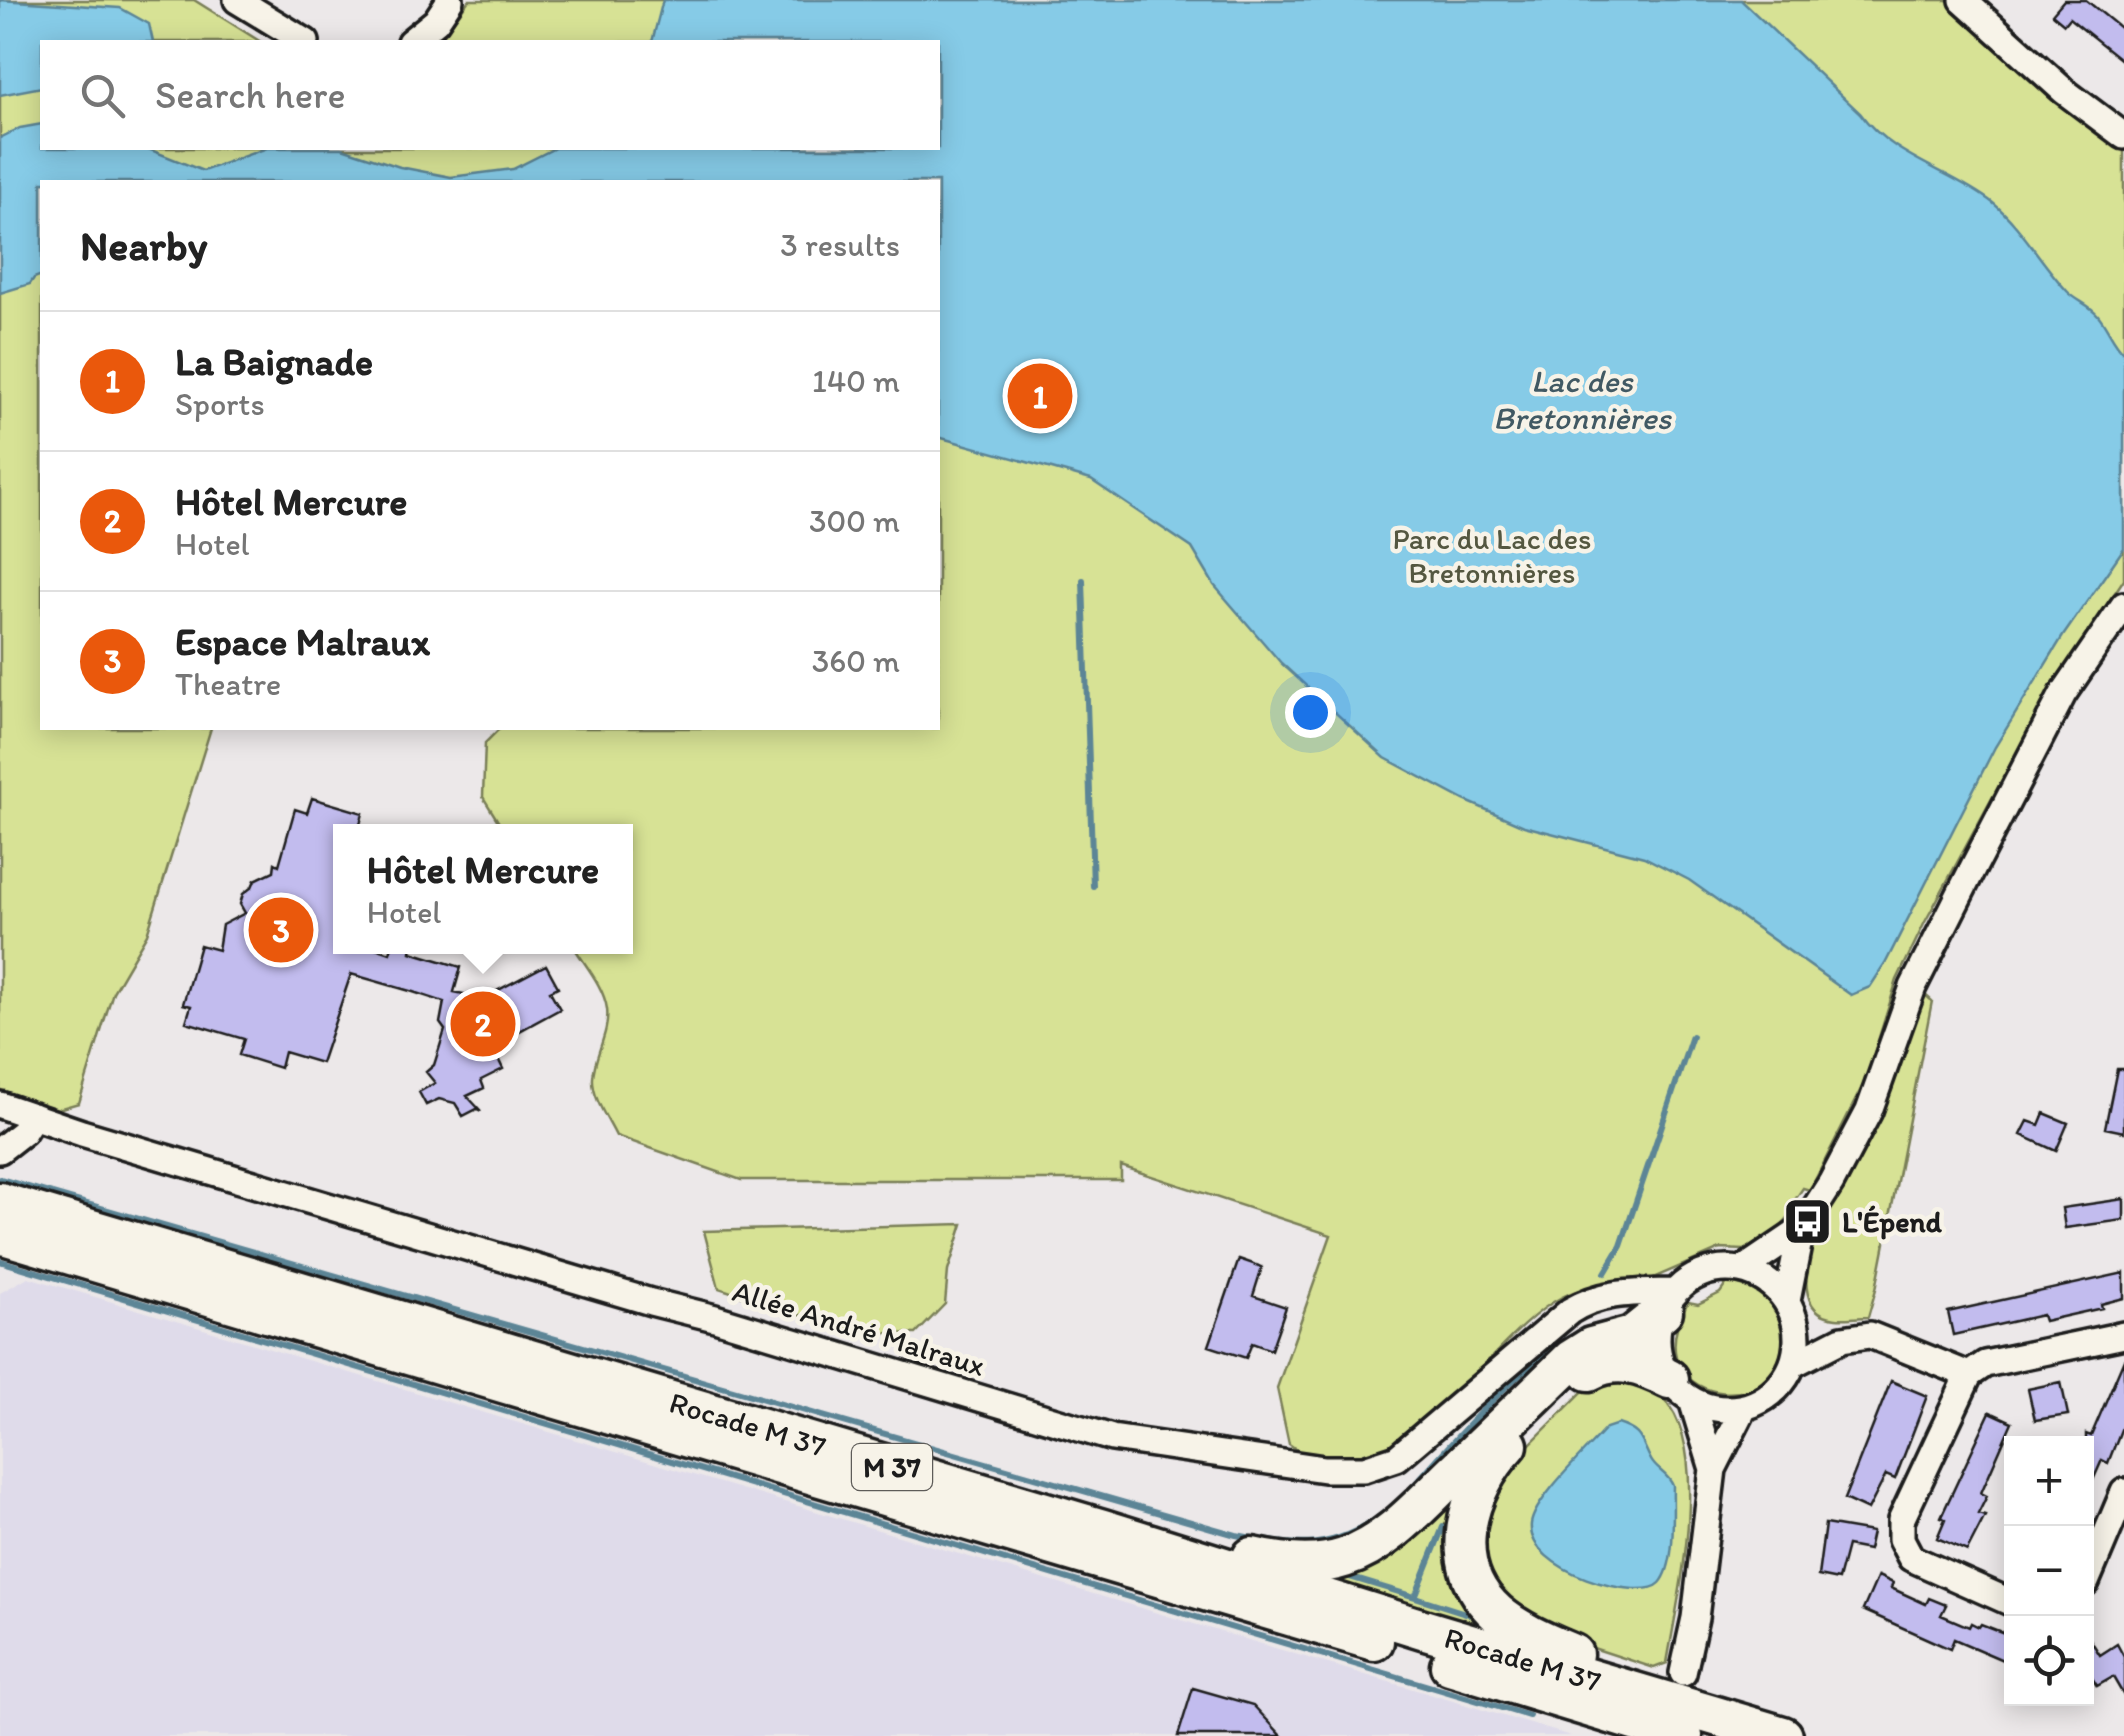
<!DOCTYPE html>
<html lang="en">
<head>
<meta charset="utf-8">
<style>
	:root { --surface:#fff; --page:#f6f6f6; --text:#222; --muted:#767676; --line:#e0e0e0; --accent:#ea580c }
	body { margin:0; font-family:Itim,sans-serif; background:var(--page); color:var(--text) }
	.controls { position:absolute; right:30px; bottom:30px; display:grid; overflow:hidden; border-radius:0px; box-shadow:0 5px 25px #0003 }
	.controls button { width:90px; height:90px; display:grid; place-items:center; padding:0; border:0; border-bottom:2px solid var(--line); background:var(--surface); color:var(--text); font:50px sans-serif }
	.you { position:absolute; left:1310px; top:712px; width:35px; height:35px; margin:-25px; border:8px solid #fff; border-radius:50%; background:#1a73e8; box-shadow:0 0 0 15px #1a73e833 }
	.badge { display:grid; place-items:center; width:65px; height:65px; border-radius:50%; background:var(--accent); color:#fff; font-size:32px; font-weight:700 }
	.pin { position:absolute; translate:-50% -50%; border:5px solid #fff; box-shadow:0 2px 10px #0006 }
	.popup { position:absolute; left:333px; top:824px; width:300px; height:130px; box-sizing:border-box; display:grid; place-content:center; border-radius:0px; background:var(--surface); filter:drop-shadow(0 2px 8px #0005); font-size:32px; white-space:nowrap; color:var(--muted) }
	.popup b { font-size:38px; color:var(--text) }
	.popup::after { content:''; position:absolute; left:50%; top:100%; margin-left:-20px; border:20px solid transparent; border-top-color:var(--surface) }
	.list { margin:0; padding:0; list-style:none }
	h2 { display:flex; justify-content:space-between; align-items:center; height:130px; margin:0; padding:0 40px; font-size:42px }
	h2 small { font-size:32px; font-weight:400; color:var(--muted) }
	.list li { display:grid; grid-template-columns:65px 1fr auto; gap:30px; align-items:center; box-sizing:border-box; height:140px; padding:0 40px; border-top:2px solid var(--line) }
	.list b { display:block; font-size:38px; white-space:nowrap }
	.list p { margin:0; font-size:32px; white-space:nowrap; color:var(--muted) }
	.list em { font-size:32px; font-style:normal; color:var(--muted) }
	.icon { flex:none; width:55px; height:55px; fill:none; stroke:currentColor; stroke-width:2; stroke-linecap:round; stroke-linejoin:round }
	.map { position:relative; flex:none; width:2124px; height:1736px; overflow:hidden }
	.search { position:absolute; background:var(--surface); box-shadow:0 5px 25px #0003; left:40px; top:40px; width:900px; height:110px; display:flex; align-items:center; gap:25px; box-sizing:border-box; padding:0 35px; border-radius:0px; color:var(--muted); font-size:38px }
	.panel { position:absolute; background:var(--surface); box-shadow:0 5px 25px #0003; left:40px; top:180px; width:900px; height:550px; border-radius:0px }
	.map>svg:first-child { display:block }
	.built { fill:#dfdbea }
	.green { fill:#d7e295; stroke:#7a7f58; stroke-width:2.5 }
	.water { fill:#86cbe7; stroke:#5c8596; stroke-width:2.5 }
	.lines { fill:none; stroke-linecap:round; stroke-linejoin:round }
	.stream { stroke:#5c8596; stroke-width:6 }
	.building { fill:#c2bcee; stroke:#1c1c1c; stroke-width:2.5 }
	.minor-casing { stroke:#1c1c1c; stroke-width:32 }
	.highway-casing { stroke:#1c1c1c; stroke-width:45 }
	.minor { stroke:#f7f3e8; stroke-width:25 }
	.highway { stroke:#f7f3e8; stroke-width:38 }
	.labels { text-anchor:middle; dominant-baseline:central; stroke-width:9; stroke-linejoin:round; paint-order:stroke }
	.shield { fill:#f7f3e8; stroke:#5e5c59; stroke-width:2.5 }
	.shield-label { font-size:28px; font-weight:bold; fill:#1c1c1c }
	.park-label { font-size:30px; fill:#545740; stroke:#f7f3e8 }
	.poi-label { font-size:30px; font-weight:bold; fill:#1c1c1c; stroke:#f7f3e8; text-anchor:start }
	.street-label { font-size:30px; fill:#1c1c1c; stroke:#f7f3e8 }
	.water-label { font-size:32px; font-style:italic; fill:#415963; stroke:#f7f3e8 }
</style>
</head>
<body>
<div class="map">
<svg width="2124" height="1736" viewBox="0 0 2124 1736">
	<rect width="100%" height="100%" fill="#ece8e9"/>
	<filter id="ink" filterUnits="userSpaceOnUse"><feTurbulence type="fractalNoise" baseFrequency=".01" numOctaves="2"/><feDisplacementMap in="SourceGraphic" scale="20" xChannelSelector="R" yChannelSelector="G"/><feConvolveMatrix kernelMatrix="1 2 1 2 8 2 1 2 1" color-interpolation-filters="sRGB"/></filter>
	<g filter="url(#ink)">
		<path class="built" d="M28 1277 1571 1736H0V1293Z"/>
		<path class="green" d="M0 0H194L261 42H42V148H938V42H426L433 35 439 41 469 0H1947L2060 98 2124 145V579L2051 689 1925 922 1897 980 1866 1079 1810 1190 1803 1188 1790 1207 1795 1211 1774 1234 1757 1246 1745 1250 1720 1249 1651 1279 1643 1277C1618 1283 1585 1285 1562 1297 1486 1335 1389 1522 1289 1444L1277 1388 1331 1235 1121 1166V1180H741L616 1136C608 1119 592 1098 593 1078 594 1055 610 1033 607 1009 604 987 585 965 574 947L626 946V832L504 831 483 797 485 743 500 728H938V182H42V728H211L147 934 113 992 79 1103 33 1116 0 1105Z
			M1923 993 1932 1001 1876 1289 1868 1317C1857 1317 1846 1319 1836 1318 1796 1314 1805 1266 1814 1240L1879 1121 1878 1111Z
			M963 1224 948 1271 945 1304 916 1334 852 1332 719 1288 704 1231Z
			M1727 1283C1751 1286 1773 1297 1781 1321 1814 1424 1624 1415 1688 1302L1698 1304 1720 1293Z
			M1614 1375C1629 1381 1652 1386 1663 1398 1713 1450 1678 1597 1667 1663L1654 1668 1587 1646 1522 1617 1490 1582 1479 1527 1499 1475 1585 1389Z
			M1451 1489 1506 1634 1320 1580Z"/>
		<path class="water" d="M0 0 120 8 149 24 153 42H42V87L0 95Z
			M663 0H1741L1860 113C1892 158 1951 170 1993 203 2022 227 2042 265 2068 292 2077 301 2090 305 2098 315 2108 327 2113 343 2124 353V548L2063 636 1995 747 1885 964 1870 987 1851 995 1689 880 1644 857 1524 826 1464 800 1385 758 1281 663 1214 585 1192 548 1091 480 938 437V182H42V275L34 278 30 284 0 293V138L20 128 42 124V148H146L203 171 267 148H342L400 167 451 177 513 169 555 148H938V42H652Z
			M1618 1424C1643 1432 1640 1439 1651 1460 1657 1471 1668 1473 1673 1486 1672 1510 1677 1564 1660 1583 1641 1603 1526 1571 1531 1524 1534 1499 1588 1449 1606 1428Z"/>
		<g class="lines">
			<path class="stream" d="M1083 580 1093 886
				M0 1179 1236 1535C1299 1547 1334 1553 1388 1510
				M0 1261 1529 1716
				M1605 1273 1621 1246 1692 1036
				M1405 1495C1447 1449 1530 1349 1586 1330
				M1346 1576 1415 1597 1443 1527
				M1415 1597 1481 1618"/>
		</g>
		<path class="building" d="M2064 0H2086L2124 31V62L2069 18 2064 24 2052 14Z
			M312 798 363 813 358 832H340V946H370L390 953 392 946H412L411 952 461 967 454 992 464 994 470 1005 546 965 558 987 550 991 560 1009 492 1046 503 1069 481 1080 484 1088 467 1096 481 1111 477 1109 463 1116 455 1103 439 1099 426 1105 419 1092 435 1083 426 1072 434 1065 445 1030 440 1023 444 1002 410 991 351 974 321 1063 284 1052 280 1068 239 1055 244 1039 186 1022 191 1006 183 1004 200 945 218 950 222 925 245 913 240 904 243 894 252 887 255 880 274 871 275 863 279 865 295 809 307 813Z
			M2117 1069H2124V1132L2105 1128Z
			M2044 1113 2068 1123 2056 1151 2021 1135 2028 1121 2039 1125Z
			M2124 1199V1220L2065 1228 2062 1208Z
			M1239 1259 1262 1267 1253 1296 1286 1307 1271 1350 1252 1343 1246 1358 1209 1346Z
			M2124 1273V1298L2101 1304 2102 1308 2044 1321 2042 1315 1953 1335 1948 1312Z
			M2124 1359V1422L2108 1463 2102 1460 2086 1496V1434L2091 1436Z
			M1891 1381 1927 1396 1895 1479 1886 1475 1868 1510 1844 1499Z
			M2061 1382 2068 1415 2035 1420 2028 1389Z
			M1990 1412 2012 1422 1981 1493 1987 1496 1978 1514 1985 1516 1967 1551 1937 1538 1945 1519 1941 1517Z
			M1825 1524 1872 1532 1868 1550 1847 1546 1838 1580 1818 1576Z
			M1878 1576 1893 1583 1891 1588 1926 1604 1929 1598 1946 1605 1941 1615 1969 1627 1971 1623 1979 1627 1981 1624 2012 1636V1664L1954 1639 1950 1649 1863 1610Z
			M2086 1633 2100 1655 2117 1644 2124 1657V1696L2113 1677 2097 1686 2086 1668Z
			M1193 1688 1253 1705 1282 1736H1178Z"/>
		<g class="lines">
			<defs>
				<path id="minor" d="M237 0 306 42
					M1963 0 2064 91 2124 136
					M410 42 436 21 450 0
					M0 1105 82 1133 651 1302 715 1318 1112 1438 1324 1469H1364L1397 1458 1570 1311C1604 1290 1637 1293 1675 1292
					M0 1150 23 1132 33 1116
					M1657 1339a70 70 0 1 1 140 0a70 70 0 1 1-140 0Z
					M1742 1270 1801 1230 1831 1183 1869 1111 1913 987 1975 864 2063 694 2124 605
					M1787 1301 1801 1230
					M1793 1364 1842 1339 1870 1335 1969 1375 1985 1364 2124 1335
					M1969 1375 1901 1520V1539L1911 1558 2012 1603
					M1692 1400 1713 1469
					M2086 1582 2124 1492
					M1683 1673 1695 1618 1713 1469 1744 1408"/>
				<g id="highway">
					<path id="s1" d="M0 1202 1103 1529 1426 1630 1783 1736"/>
					<path d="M0 1234 1374 1641"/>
					<path d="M1589 1371C1617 1356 1642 1365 1669 1379"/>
					<path d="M1508 1445C1466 1490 1443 1565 1497 1613 1519 1632 1547 1643 1573 1654"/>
					<path d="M1252 1557C1282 1564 1314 1568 1344 1558 1390 1543 1426 1499 1460 1467 1497 1431 1535 1395 1572 1359L1591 1347 1632 1336 1663 1311"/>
					<path d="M1450 1665 1683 1736"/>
				</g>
			</defs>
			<use href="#minor" class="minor-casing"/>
			<use href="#highway" class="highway-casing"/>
			<use href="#minor" class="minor"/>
			<use href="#highway" class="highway"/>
		</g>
	</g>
	<defs>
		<symbol id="bus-square" viewBox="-11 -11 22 22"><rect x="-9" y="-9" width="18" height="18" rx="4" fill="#1c1c1c" stroke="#f7f3e8"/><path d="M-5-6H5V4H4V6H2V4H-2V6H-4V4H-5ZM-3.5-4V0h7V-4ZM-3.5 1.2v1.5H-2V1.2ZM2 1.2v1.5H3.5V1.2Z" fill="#fff"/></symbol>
	</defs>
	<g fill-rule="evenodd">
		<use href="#bus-square" x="1780" y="1194" width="55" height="55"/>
	</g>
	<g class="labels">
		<rect class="shield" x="852" y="1444" width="80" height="46" rx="8"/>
		<g class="shield-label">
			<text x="892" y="1467">M 37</text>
		</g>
		<g class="park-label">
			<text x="1492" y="538">Parc du Lac des<tspan x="1492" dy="34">Bretonnières</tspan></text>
		</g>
		<g class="poi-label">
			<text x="1842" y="1221">L'Épend</text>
		</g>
		<g class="street-label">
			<text transform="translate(859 1328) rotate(17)">Allée André Malraux</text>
			<text stroke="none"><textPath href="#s1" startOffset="780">Rocade M 37</textPath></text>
			<text stroke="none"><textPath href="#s1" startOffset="1590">Rocade M 37</textPath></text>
		</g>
		<g class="water-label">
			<text x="1582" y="381">Lac des<tspan x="1582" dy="37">Bretonnières</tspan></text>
		</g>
	</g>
</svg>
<div class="controls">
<button>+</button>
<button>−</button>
<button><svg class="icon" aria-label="locate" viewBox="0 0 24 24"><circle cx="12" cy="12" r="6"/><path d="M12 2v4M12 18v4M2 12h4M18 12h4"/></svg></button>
</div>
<div class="you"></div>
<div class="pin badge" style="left:1040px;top:396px">1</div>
<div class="pin badge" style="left:483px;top:1024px">2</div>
<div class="popup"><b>Hôtel Mercure</b>Hotel</div>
<div class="pin badge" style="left:281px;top:930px">3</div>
<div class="search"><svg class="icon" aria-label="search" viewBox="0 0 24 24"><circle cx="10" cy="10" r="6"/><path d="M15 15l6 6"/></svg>Search here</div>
<section class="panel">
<h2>Nearby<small>3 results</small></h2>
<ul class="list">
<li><span class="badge">1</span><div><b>La Baignade</b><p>Sports</p></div><em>140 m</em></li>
<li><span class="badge">2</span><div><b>Hôtel Mercure</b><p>Hotel</p></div><em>300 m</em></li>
<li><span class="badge">3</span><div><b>Espace Malraux</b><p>Theatre</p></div><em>360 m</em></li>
</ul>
</section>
</div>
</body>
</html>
